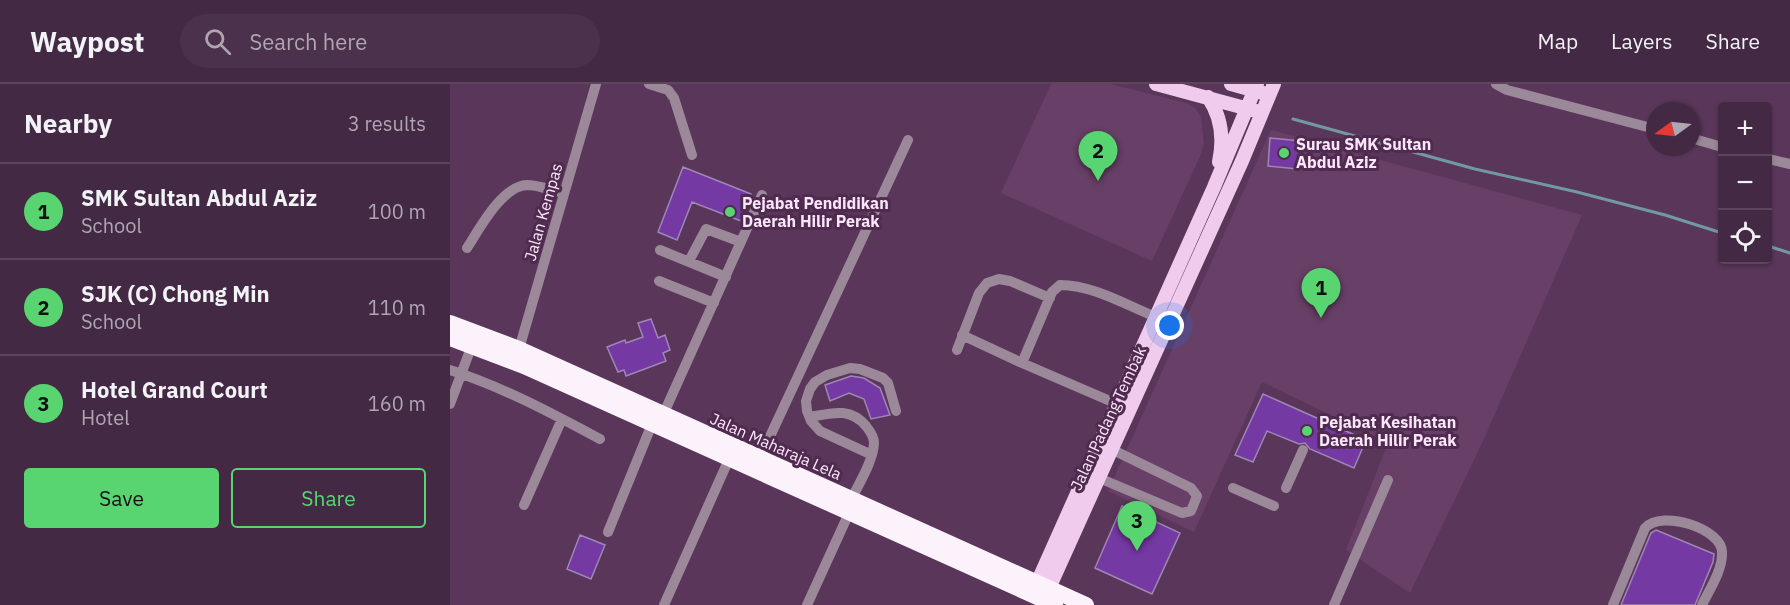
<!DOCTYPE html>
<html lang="en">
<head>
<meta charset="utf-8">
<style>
	:root { --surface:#442944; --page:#4b314b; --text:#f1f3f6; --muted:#afa6b2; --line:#5c455d; --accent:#58d570 }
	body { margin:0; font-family:"IBM Plex Sans",sans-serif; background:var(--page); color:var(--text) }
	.controls { position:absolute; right:18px; top:18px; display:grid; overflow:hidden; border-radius:6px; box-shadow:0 2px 4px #0004 }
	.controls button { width:54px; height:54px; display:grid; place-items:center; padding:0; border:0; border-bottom:2px solid var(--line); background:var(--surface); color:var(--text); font:30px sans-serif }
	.compass { position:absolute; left:1196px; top:18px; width:54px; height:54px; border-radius:50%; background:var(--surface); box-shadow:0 2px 4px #0004; rotate:255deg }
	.you { position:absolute; left:720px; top:242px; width:21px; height:21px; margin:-15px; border:4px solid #fff; border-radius:50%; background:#1a73e8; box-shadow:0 0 0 9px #1a73e833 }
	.badge { display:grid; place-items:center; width:39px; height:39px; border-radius:50%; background:var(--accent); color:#111; font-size:20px; font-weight:700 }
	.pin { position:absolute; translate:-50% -50px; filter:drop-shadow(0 2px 3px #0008) }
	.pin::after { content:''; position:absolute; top:32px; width:21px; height:18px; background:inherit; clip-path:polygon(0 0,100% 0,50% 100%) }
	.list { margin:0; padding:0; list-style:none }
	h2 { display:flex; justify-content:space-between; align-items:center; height:78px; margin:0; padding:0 24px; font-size:26px }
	h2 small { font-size:20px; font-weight:400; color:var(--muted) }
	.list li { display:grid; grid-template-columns:39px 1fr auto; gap:18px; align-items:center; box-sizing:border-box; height:96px; padding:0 24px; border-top:2px solid var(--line) }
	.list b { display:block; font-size:22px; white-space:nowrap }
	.list p { margin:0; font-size:20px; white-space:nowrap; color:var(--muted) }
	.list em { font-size:20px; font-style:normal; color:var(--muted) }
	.actions { display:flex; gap:12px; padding:18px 24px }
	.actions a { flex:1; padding:14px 0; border:2px solid var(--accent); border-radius:6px; text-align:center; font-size:21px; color:var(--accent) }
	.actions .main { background:var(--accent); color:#111 }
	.icon { flex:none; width:33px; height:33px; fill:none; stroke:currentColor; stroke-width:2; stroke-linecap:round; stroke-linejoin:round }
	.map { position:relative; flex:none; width:1340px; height:521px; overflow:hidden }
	header { display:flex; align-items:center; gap:36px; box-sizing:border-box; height:84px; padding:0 30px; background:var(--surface); border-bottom:2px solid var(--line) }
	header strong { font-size:28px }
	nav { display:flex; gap:33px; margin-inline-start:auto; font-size:21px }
	.search { width:420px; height:54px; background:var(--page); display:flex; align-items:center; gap:15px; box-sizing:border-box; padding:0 21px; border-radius:33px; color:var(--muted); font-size:22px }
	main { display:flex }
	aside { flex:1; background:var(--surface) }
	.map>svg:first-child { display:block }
	.built { fill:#683f67 }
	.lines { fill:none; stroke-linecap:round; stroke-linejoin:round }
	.stream { stroke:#7298a4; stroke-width:3 }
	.building { fill:#7539a3; stroke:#9e86b5; stroke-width:1.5 }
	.minor { stroke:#9b899a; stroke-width:10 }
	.major { stroke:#f0cbee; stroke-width:14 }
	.highway { stroke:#fbf2fb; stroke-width:16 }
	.poi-dot { fill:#58d570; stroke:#4f2c4f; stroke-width:2 }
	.labels { text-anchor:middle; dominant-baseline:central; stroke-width:6; stroke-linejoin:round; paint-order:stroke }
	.poi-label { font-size:16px; font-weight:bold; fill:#fde6fc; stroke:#4f2c4f; text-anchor:start }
	.street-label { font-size:16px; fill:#fde6fc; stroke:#4f2c4f }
</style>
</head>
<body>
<header>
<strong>Waypost</strong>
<div class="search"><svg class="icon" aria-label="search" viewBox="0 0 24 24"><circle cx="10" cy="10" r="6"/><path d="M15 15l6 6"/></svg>Search here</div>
<nav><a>Map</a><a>Layers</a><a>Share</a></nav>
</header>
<main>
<aside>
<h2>Nearby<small>3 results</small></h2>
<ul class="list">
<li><span class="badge">1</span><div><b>SMK Sultan Abdul Aziz</b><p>School</p></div><em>100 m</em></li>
<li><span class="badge">2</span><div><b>SJK (C) Chong Min</b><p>School</p></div><em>110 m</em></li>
<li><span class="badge">3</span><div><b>Hotel Grand Court</b><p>Hotel</p></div><em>160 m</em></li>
</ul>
<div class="actions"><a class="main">Save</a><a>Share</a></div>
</aside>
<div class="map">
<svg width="1340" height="521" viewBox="0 0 1340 521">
	<rect width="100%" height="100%" fill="#5a375a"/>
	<path class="built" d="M601 0H660L736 19 745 24 751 33 754 59 751 70 702 177 551 109Z
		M821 46 1132 131 1033 357 960 509 896 466 938 359 812 298 744 448 658 407Z"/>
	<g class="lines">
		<path class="stream" d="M843 35 1025 85 1127 108 1215 131 1272 149
			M1318 162 1340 169"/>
	</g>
	<path class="building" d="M820 54 851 57 848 85 818 82Z
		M233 83 301 110 291 137 242 118 227 156 208 148Z
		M201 235 208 254 215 251 220 266 213 269 216 277 176 292 174 286 168 288 157 263 175 256 176 259 193 253 188 239Z
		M401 292 414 294 430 304 440 331 421 335 414 315 399 309 380 317 375 301Z
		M813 310 916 356 904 384 860 365 855 359 849 360 817 347 803 378 785 371Z
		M672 422 730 449 702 510 645 484Z
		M1206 446 1264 470 1263 478 1245 521H1171L1201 449Z
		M130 451 155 461 141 495 117 485Z"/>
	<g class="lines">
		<path class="minor" d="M199 0 218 6 224 14 242 71
			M1046 0 1057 6 1205 45
			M1241 54 1272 63
			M1318 75 1340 80
			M17 164C30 144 52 102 77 101 90 101 102 107 114 109
			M210 166 276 193
			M239 177 256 145 291 158
			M209 197 264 219
			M512 251 572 279 667 320
			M69 265 146 0
			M507 266 529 209 537 199 549 195 560 197 600 214
			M572 279 602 208 610 201C643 201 676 221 706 233
			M0 286C53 303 101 329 150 355
			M0 320 22 261
			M213 331 312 111
			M360 333C382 329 400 323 416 342 420 347 424 353 424 359 423 378 409 399 401 416
			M422 371 370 347 361 337 357 327 356 317 360 305 365 298 377 291 400 284 410 285 433 294 438 299 446 327
			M310 374 458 56
			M649 394 732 429 741 427 747 412 741 404 663 366
			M783 404 824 422
			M836 404 853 366
			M74 421 112 335
			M158 448 202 340
			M214 521 279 375
			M357 521 399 429
			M884 521 938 396
			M1163 521 1195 444C1212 425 1272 445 1272 468 1273 486 1259 506 1252 521"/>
		<path class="major" d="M706 0 806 27
			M781 0 813 9
			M758 13C771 32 774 55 769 78
			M583 508 764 103 807 0
			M595 513 792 77 824 0"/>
		<path class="highway" d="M0 239 69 265 636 521
			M0 254 74 282 605 521"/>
	</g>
	<g class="poi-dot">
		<circle cx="834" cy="69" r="6"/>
		<circle cx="280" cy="128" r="6"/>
		<circle cx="857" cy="347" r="6"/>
	</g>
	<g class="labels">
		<g class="poi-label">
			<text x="846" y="60">Surau SMK Sultan<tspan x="846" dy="18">Abdul Aziz</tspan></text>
			<text x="292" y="119">Pejabat Pendidikan<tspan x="292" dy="18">Daerah Hilir Perak</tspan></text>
			<text x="869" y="338">Pejabat Kesihatan<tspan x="869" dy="18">Daerah Hilir Perak</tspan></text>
		</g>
		<g class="street-label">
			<text transform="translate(93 128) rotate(-74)">Jalan Kempas</text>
			<text transform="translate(658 334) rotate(-65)">Jalan Padang Tembak</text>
			<text transform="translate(326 362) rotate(24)">Jalan Maharaja Lela</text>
		</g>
	</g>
</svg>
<div class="controls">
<button>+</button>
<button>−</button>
<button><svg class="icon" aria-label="locate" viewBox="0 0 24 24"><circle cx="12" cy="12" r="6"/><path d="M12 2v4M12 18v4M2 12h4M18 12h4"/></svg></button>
</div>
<svg class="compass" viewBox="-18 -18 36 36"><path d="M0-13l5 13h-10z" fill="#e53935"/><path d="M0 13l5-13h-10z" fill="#afa6b2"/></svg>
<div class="you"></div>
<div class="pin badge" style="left:871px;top:234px">1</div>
<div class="pin badge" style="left:648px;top:97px">2</div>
<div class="pin badge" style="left:687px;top:467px">3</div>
</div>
</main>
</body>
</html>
